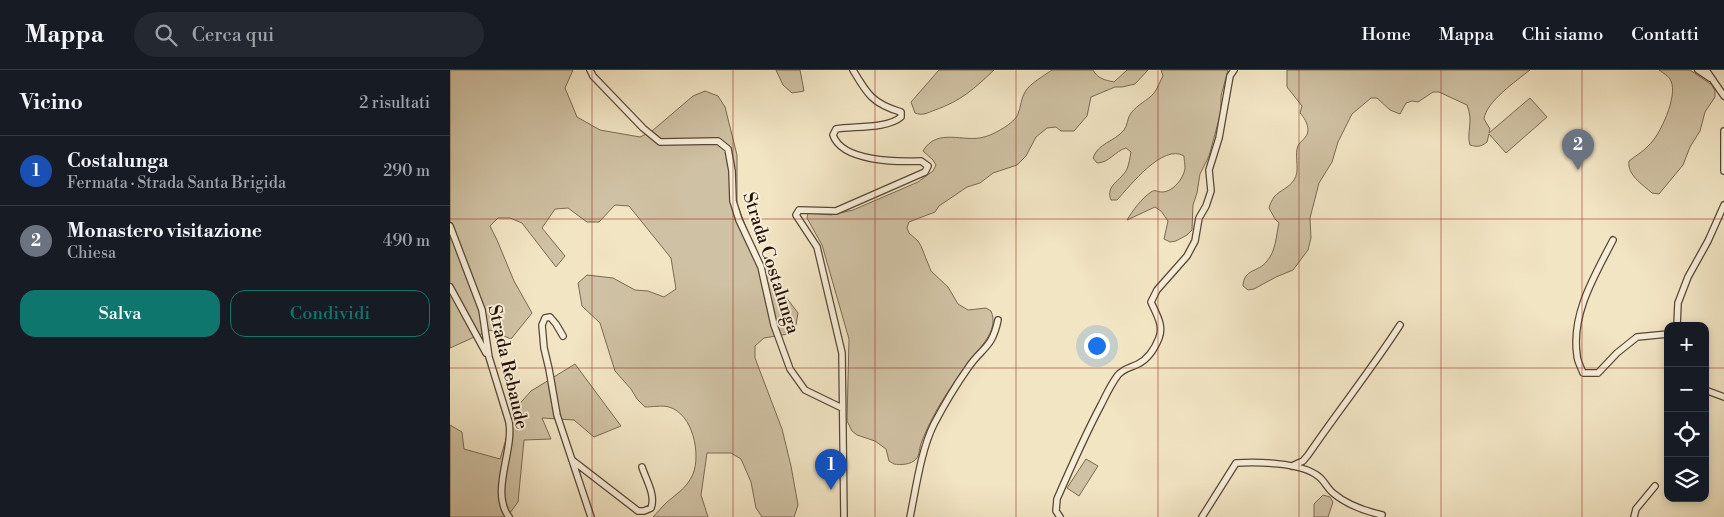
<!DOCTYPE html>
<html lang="it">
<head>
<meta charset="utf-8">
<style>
	:root { --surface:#171b24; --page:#242831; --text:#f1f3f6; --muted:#9ea1a6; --line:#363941; --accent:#0f766e }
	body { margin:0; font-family:"Libre Bodoni",serif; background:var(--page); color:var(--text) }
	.controls { position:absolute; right:15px; bottom:15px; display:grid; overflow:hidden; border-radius:10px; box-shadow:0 2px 8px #0003 }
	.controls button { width:45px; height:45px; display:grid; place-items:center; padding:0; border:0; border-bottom:1px solid var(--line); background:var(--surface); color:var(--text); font:25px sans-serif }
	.you { position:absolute; left:646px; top:275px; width:18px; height:18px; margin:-12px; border:4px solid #fff; border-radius:50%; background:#1a73e8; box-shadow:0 0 0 8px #1a73e833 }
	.badge { display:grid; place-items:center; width:32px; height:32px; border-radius:50%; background:var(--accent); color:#fff; font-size:16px; font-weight:700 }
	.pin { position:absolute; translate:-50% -41px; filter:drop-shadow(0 1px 2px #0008) }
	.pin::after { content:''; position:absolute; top:26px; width:18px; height:15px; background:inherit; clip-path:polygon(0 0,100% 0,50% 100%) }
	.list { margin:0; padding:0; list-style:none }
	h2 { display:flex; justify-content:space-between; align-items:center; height:65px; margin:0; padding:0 20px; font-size:21px }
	h2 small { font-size:16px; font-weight:400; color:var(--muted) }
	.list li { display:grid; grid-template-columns:32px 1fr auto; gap:15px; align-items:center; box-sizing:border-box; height:70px; padding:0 20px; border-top:1px solid var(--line) }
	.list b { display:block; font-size:19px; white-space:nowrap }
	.list p { margin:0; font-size:16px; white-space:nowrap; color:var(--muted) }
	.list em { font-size:16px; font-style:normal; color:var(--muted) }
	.actions { display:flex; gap:10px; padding:15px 20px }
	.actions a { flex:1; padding:11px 0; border:1px solid var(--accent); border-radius:15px; text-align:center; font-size:18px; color:var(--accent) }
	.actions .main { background:var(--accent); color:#fff }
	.icon { flex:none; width:28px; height:28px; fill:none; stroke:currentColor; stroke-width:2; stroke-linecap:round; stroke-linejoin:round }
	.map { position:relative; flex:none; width:1274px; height:447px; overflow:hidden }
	header { display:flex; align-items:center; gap:30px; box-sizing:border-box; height:70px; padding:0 25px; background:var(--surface); border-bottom:1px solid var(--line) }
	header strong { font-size:24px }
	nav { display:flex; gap:28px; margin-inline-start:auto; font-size:18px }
	.search { width:350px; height:45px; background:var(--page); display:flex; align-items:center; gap:12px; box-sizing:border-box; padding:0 18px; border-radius:28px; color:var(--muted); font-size:19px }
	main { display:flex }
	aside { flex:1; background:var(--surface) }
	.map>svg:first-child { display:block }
	.green { fill:#cfc1a3; stroke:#7a6954 }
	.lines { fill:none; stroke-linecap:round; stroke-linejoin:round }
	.street-casing { stroke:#584634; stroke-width:8 }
	.street { stroke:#f7eed9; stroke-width:5.5 }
	.grid { fill:none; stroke:#8f2418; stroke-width:1; stroke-opacity:0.55 }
	.labels { text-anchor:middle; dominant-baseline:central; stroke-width:4; stroke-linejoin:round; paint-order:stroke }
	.street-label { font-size:18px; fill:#251104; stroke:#f7eed9 }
</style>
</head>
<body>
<header>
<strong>Mappa</strong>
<div class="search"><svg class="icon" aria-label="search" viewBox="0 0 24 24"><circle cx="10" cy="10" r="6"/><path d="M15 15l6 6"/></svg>Cerca qui</div>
<nav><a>Home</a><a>Mappa</a><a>Chi siamo</a><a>Contatti</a></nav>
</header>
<main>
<aside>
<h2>Vicino<small>2 risultati</small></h2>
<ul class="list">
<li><span class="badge" style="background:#1a4fb4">1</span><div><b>Costalunga</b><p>Fermata · Strada Santa Brigida</p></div><em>290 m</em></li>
<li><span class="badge" style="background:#6b7280">2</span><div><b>Monastero visitazione</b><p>Chiesa</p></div><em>490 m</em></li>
</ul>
<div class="actions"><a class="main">Salva</a><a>Condividi</a></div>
</aside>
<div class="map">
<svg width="1274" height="447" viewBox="0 0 1274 447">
	<rect width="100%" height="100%" fill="#f2e5c4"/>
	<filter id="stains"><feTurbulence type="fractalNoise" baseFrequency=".004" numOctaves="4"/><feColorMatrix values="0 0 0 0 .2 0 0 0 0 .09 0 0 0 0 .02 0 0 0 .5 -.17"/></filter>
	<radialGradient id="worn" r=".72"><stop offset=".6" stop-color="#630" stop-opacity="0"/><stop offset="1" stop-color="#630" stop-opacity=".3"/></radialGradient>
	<path class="green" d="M0 0H123L115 18 127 47 150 60 190 67 202 61 243 26 255 21 268 26 275 37 287 85V134L310 193 348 243 346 255 338 264 314 268 305 276V288L332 359 341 396 348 435 344 447H312L306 438 301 412 291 389 281 383H257L251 425 258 447H203C207 443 210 439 214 435 225 424 236 420 243 404 251 384 243 344 219 337 212 335 202 337 195 337L187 329 181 319 165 301 150 253 132 236 128 213 137 205 163 208 185 220 198 221 214 227 226 219 221 188 179 136 165 135 149 152H137L118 138 105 139 92 158 115 186 106 197 72 153 60 148H48L40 156 47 170 64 211 82 243 61 269 40 260 0 278Z
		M326 0H350L354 21 342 23 333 15Z
		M489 0H544C524 19 511 31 485 40 477 43 473 46 465 43L461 32Z
		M602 0H643C648 9 655 10 664 12L677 0H698L685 14 672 17H665L641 27 637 46 624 61H611L606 57 597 58 586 67 576 86 567 95 543 103 530 113 517 117 489 136 485 142 459 152 457 158 459 163 468 171 471 176 481 201 498 217 508 234 518 240 536 238 541 241C549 259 532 275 522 288 516 295 511 302 506 310 493 328 480 350 472 371 469 377 470 385 466 389 461 395 450 395 444 394L439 391 436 379 425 371 407 365 402 361 397 351 399 269 372 175 357 148 358 143 381 145 403 140 468 112 483 101 486 95 483 90 473 81C487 57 514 73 534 67 543 65 565 53 568 44 571 37 571 28 575 22 580 13 594 6 602 0Z
		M711 0H778L771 26V42L759 86 750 104 747 123 743 135 742 160 737 165 726 171 720 172 714 169 718 151 711 141 705 137 677 150C683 140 691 129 701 122 705 119 707 122 712 122 723 122 734 108 735 98 735 94 734 89 734 86 713 73 680 116 667 130H661C655 115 671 111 677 99 679 94 680 87 681 82L676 78C665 81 659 93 647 93L643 88C648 73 664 72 674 60 678 55 677 48 681 43 688 34 697 31 704 23 708 18 710 11 713 6Z
		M837 0H1080C1066 11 1036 32 1034 49L1040 59 1039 63 1080 28 1097 47 1056 83 1039 64 1037 72C1031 77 1027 77 1020 75 1016 63 1024 52 1017 35L989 22H983L968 32 962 31 956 33 950 44 940 40 927 28H921L902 44 888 72 882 92 869 113 860 148 861 168 858 180 843 200 826 207 804 219 798 220 793 216C794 198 808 203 817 191 826 181 826 166 829 153L825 149 819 138C820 134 822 130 824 127 830 120 839 118 844 110 850 101 845 89 847 79 848 71 858 69 858 60 858 54 854 47 850 43L852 36 837 17Z
		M1209 0H1240L1262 15 1265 21V27L1255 42 1250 61 1240 77 1233 95 1209 124 1202 123C1192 114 1177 105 1179 91 1185 86 1193 82 1198 76 1210 66 1228 26 1221 11 1219 6 1213 3 1209 0Z
		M125 294 171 356 144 367 124 350 92 348 101 369 74 370 68 432 57 447H0V355L12 362 14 379 50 389 65 339 81 321Z
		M636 389 648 396 629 426 617 418Z
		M873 425 880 427 883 432 878 447H864V434Z"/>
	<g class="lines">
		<defs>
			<path id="street" d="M140 0 143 6 193 58 210 72 268 71 278 79 282 101 283 131 289 150 311 197 324 255 340 299 355 320 392 338
				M1248 0 1260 8
				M1256 0 1274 26
				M1274 61V101
				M0 156 32 240 39 287 59 352C64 381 40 422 59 447
				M1163 170C1145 205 1121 244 1127 285 1127 291 1131 297 1133 303H1148L1167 283 1187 267 1218 264
				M0 217 36 283
				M1227 256 1228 233 1238 207 1258 171 1274 135
				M113 266 106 254 100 247 95 248 92 255 94 278 99 299 107 345 141 447
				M1255 320 1274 327
				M122 390 188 441H194L201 438C206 425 196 410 192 397
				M842 396 853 391 858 385C888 341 921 300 950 255
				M394 447 392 283 367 177 346 145 349 140 386 141 475 102 478 96 471 91C448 92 392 92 383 65L386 59C404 56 437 59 451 47V42C423 34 417 24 403 0
				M460 447C466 418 471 380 484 354 494 335 506 315 518 298 532 277 542 279 548 250
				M610 447 606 441 607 429C621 397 635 365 651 335 656 325 661 314 668 305 674 298 680 298 688 294 698 289 705 278 709 268 714 255 706 244 701 232L707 220 737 186 745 171 749 148 756 136 761 121 759 100 769 68 780 6 784 0
				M752 447 786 393C807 392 850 392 868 406 874 410 877 418 883 423 897 435 915 441 932 445
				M1184 447 1186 439 1205 416"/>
		</defs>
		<use href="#street" class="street-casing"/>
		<use href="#street" class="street"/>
	</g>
	<path class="grid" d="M142 0V447M283 0V447M425 0V447M566 0V447M708 0V447M849 0V447M991 0V447M1132 0V447M0 149H1274M0 298H1218M1255 298H1274"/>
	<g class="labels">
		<g class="street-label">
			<text transform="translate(321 193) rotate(72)">Strada Costalunga</text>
			<text transform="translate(58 297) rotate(77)">Strada Rebaude</text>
		</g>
	</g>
	<rect width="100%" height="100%" filter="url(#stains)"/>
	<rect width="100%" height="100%" fill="url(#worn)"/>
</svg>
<div class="controls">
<button>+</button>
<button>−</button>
<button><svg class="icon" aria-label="locate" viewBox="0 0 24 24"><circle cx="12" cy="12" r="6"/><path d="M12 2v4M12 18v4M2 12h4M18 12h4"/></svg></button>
<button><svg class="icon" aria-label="layers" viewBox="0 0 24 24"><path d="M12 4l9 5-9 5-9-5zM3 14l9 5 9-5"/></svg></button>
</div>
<div class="you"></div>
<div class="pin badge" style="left:381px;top:420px;background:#1a4fb4">1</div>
<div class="pin badge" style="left:1128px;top:100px;background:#6b7280">2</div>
</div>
</main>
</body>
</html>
